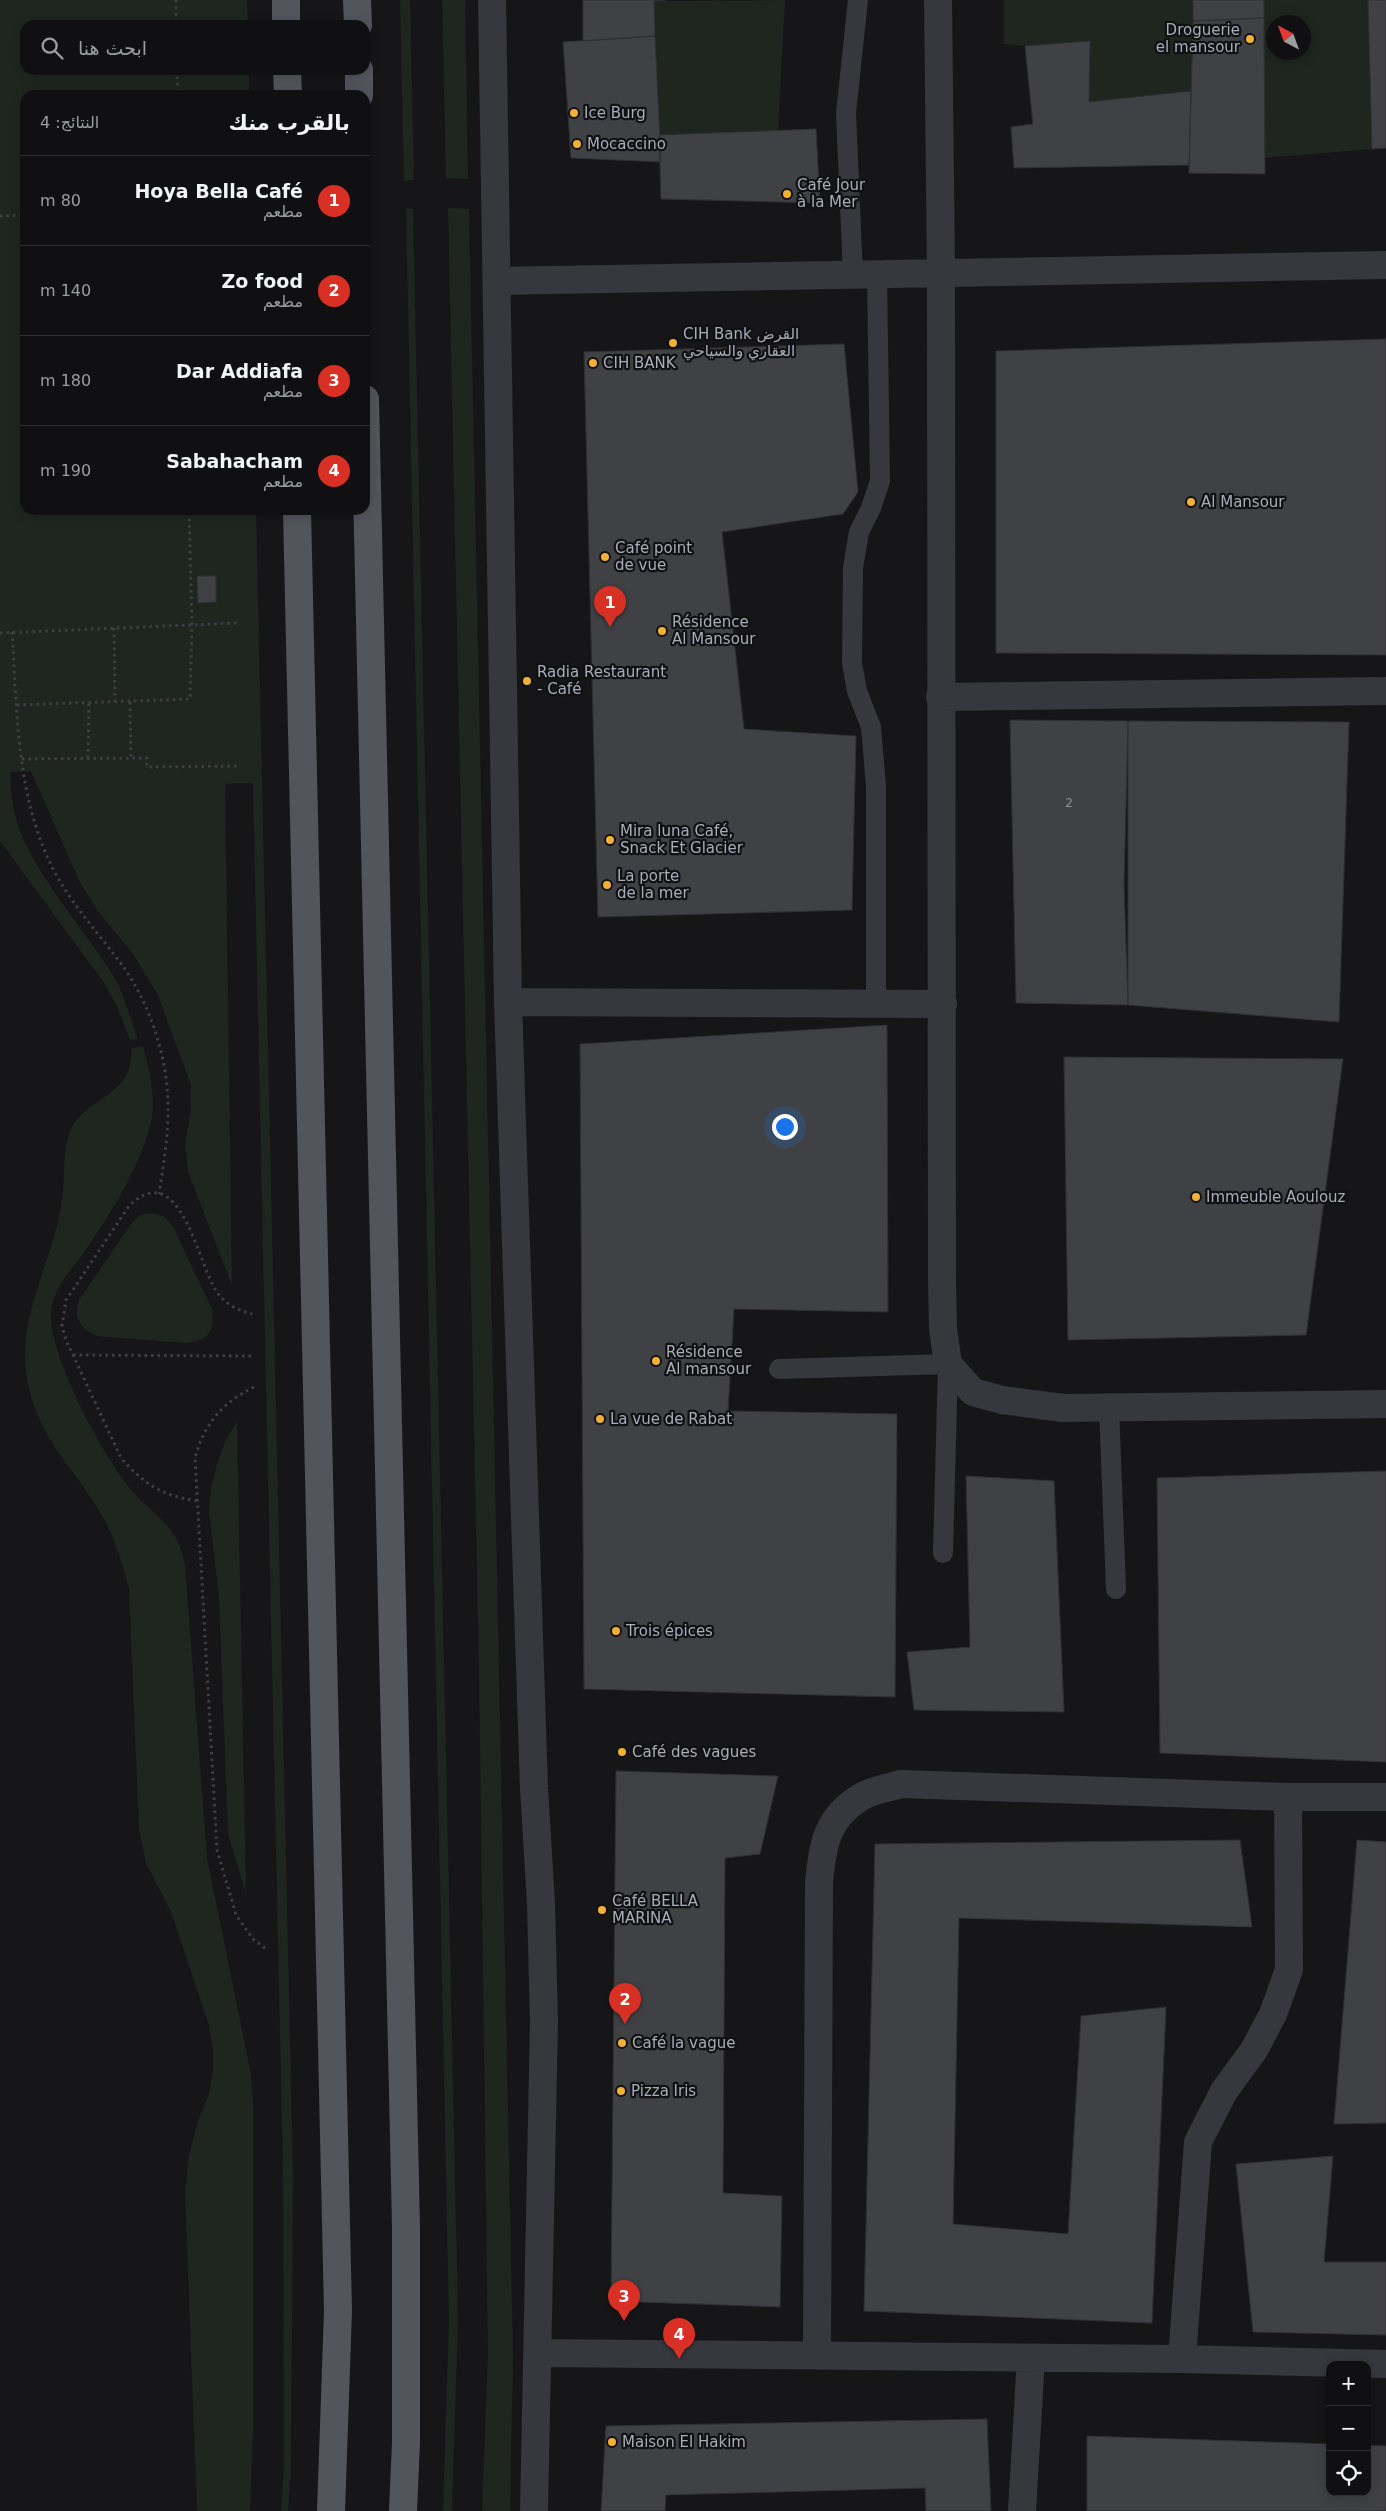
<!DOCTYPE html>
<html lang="ar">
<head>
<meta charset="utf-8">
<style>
	:root { --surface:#101012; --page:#1e1e20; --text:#f1f3f6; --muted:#9c9d9f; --line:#303032; --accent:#d93025 }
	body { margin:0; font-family:"DejaVu Sans","Noto Sans Arabic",sans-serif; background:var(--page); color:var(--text); direction:rtl }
	.controls { position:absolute; right:15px; bottom:15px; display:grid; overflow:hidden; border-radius:10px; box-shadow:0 2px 12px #0003 }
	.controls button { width:45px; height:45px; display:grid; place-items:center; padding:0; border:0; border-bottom:1px solid var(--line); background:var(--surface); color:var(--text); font:25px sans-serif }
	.compass { position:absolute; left:1266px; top:15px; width:45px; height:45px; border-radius:50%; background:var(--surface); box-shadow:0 2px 12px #0003; rotate:319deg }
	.you { position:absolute; left:784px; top:1126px; width:18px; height:18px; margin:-12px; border:4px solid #fff; border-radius:50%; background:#1a73e8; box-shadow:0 0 0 8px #1a73e833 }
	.badge { display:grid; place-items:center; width:32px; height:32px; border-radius:50%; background:var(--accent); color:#fff; font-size:16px; font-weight:700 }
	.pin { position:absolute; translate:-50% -41px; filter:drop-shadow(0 1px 2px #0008) }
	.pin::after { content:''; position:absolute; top:26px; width:18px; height:15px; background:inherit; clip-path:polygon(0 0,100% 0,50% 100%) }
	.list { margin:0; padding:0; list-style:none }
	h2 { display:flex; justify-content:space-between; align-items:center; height:65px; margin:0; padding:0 20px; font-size:21px }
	h2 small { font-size:16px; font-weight:400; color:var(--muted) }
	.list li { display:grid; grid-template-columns:32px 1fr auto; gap:15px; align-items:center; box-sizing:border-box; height:90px; padding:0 20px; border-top:1px solid var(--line) }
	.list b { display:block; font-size:19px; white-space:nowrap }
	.list p { margin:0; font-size:16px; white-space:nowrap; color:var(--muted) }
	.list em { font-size:16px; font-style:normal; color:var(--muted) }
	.icon { flex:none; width:28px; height:28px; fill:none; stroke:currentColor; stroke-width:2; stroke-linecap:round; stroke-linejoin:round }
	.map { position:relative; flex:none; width:1386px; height:2511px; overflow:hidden; direction:ltr }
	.search { position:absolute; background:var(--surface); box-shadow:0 2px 12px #0003; left:20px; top:20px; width:350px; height:55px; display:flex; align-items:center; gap:12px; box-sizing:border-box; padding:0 18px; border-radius:15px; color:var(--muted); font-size:19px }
	.panel { position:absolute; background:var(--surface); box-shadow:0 2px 12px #0003; left:20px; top:90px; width:350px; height:425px; border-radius:15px; direction:rtl }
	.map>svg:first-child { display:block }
	.green { fill:#1e261f; fill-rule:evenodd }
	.building { fill:#404145; stroke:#303034 }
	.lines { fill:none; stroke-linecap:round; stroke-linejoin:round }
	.path { stroke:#3d3f44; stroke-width:3; stroke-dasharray:2.5 4; stroke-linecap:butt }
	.lane { stroke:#37383d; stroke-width:20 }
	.street { stroke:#37383d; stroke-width:28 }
	.primary { stroke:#53555c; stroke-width:28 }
	.poi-dot { fill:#f2b134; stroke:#111113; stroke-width:2 }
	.labels { text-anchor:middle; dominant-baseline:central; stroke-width:4.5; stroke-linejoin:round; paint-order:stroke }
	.number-label { font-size:12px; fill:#8e929b }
	.poi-label { font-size:15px; fill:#a8adb8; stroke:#111113; text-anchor:start }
</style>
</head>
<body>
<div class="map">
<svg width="1386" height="2511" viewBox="0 0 1386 2511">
	<rect width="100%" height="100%" fill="#161618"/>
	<path class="green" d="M0 0H247L248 25H25V70H249V95H25V510H256L293 2175 291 2467 288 2511H281L284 2467 283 2174 253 783 225 784 232 1285 188 1172 185 1146 191 1108V1085L157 993 133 954 98 911 80 883 31 771 10 772C11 790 12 808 18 825 35 875 84 929 113 975L122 993 138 1039 130 1040 116 1004 102 980 0 841Z
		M400 0H410L414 180 404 181Z
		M442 0H465L468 179 446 178Z
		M785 0 778 131 659 135 654 1Z
		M1004 0H1193L1191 91 1089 102 1090 41 1025 46 1004 44Z
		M1264 0H1368L1372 149 1265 158ZM1274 22H1304V52H1274Z
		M406 208 413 209 458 2320 452 2511H443L449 2321Z
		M448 208 469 209 513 2356 510 2511H482L488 2352 479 1668Z
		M143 1046C148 1065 153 1085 153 1105 152 1149 110 1215 85 1251 71 1271 50 1291 51 1317 51 1359 105 1461 134 1493 158 1519 178 1527 185 1565L207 1858 251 2074 253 2105V2435L250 2511H197L185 2191 189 2155 198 2121 209 2094 213 2071V2049L209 2025 172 1914 146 1863 139 1830 129 1589C123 1567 117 1545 107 1525 80 1472 42 1447 28 1384 14 1318 54 1262 62 1200 66 1176 61 1152 71 1129 82 1105 112 1099 125 1077 131 1069 131 1058 132 1048Z
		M153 1213 165 1217 173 1227 212 1309C215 1331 209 1340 187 1343L96 1336C80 1329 73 1317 79 1300L131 1224 140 1215Z
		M237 1421 246 1893 228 1834 219 1597 209 1512 211 1488 217 1464 225 1442Z"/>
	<path class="building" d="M583 0H666L654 1 655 36 583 41Z
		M1193 0H1264V18L1193 21Z
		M1368 0H1386V148L1372 149Z
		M1264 18 1265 174 1189 173 1193 21Z
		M655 36 661 162 571 158 563 42Z
		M1090 41 1089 102 1191 91 1189 165 1014 168 1011 127 1033 124 1025 46Z
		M816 129 820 203 661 199 659 135Z
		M1386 339V655L996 653V351Z
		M844 344 858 492 843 514 722 532 744 729 856 736 852 910 598 917 584 352Z
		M197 576H216V602L198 603Z
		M1010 720 1128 721 1124 885 1128 1005 1016 1003Z
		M1128 721 1349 722 1339 1022 1128 1005Z
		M887 1025 888 1312 734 1309 728 1411 897 1414 895 1697 584 1689 580 1044Z
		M1064 1057 1343 1059 1306 1335 1068 1340Z
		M1386 1471V1762L1160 1753 1157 1478Z
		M966 1476 1054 1481 1064 1712 914 1710 907 1652 970 1647Z
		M616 1771 778 1776 760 1854 725 1858 723 2193 782 2196 780 2307 611 2301Z
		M1240 1840 1252 1927 959 1918 953 2224 1068 2234 1081 2016 1166 2007 1152 2323 864 2311 875 1844Z
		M1357 1840 1386 1842V2123L1334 2124Z
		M1333 2156 1324 2262H1386V2335L1253 2332 1236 2164Z
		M987 2419 991 2511H926L925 2488 666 2495 665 2511H601L606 2426Z
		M1087 2436 1330 2444V2492H1367V2445L1386 2446V2511H1087Z"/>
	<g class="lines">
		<path class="path" d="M176 0V25
			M177 70 178 95
			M0 216 25 215
			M114 628 115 702
			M12 632C17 707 16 786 47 856 64 896 96 930 122 965 151 1005 169 1062 168 1111 168 1139 163 1167 159 1194
			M0 633 237 623
			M130 702 131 758
			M17 705 190 699 192 624 189 510
			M88 758 89 703
			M22 759 147 758V767L240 766
			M73 1355 253 1356
			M254 1387C222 1403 204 1424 195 1458L217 1850 236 1915 253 1939 266 1949
			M197 1501C161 1495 145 1485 121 1458L66 1340 62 1326 66 1300 129 1206C181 1155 198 1266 217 1292 226 1305 238 1310 252 1314"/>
		<path class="lane" d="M853 275 846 113 858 0
			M876 1005V786L871 727 857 691 852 663 853 568 859 532 871 508 880 481 877 274
			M779 1369 948 1364 943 1553
			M1109 1407 1116 1589"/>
		<path class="street" d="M492 0 508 1002 534 1788 541 1904 544 2021 534 2511
			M938 0 941 273 942 1282 943 1328 948 1364 973 1392 1002 1400 1063 1408 1386 1404
			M498 281 1386 265
			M940 697 1386 691
			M508 1002 943 1004
			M538 2353 1182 2359 1386 2364
			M817 2355 819 1882C823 1845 826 1818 861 1797 872 1790 888 1788 901 1784L1288 1797H1386
			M1182 2359 1198 2142 1224 2091 1254 2050 1273 2014 1289 1970 1288 1797
			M1022 2511 1031 2358"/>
		<path class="primary" d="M286 0V25
			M357 0 358 25
			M287 70 288 95
			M359 70V95
			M365 399 406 2227V2442L403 2511
			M297 510 338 2311 331 2511"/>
	</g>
	<g class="poi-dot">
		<circle cx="1250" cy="39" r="5"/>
		<circle cx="574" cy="113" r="5"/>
		<circle cx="577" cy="144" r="5"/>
		<circle cx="787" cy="194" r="5"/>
		<circle cx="673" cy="343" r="5"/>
		<circle cx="593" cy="363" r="5"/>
		<circle cx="1191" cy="502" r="5"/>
		<circle cx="605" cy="557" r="5"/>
		<circle cx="662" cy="631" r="5"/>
		<circle cx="527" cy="681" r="5"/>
		<circle cx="610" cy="840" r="5"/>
		<circle cx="607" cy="885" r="5"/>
		<circle cx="1196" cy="1197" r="5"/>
		<circle cx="656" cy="1361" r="5"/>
		<circle cx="600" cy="1419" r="5"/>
		<circle cx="616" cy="1631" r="5"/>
		<circle cx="622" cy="1752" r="5"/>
		<circle cx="602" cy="1910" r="5"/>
		<circle cx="622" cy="2043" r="5"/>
		<circle cx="621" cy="2091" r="5"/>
		<circle cx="612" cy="2442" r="5"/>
	</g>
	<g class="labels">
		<g class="number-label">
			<text x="1069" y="803">2</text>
		</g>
		<g class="poi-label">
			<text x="1240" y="30" text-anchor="end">Droguerie<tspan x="1240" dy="17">el mansour</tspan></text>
			<text x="584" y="113">Ice Burg</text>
			<text x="587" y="144">Mocaccino</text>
			<text x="797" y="185">Café Jour<tspan x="797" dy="17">à la Mer</tspan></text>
			<text x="683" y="334">CIH Bank القرض<tspan x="683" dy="17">العقاري والسياحي</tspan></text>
			<text x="603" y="363">CIH BANK</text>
			<text x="1201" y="502">Al Mansour</text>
			<text x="615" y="548">Café point<tspan x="615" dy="17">de vue</tspan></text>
			<text x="672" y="622">Résidence<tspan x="672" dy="17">Al Mansour</tspan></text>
			<text x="537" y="672">Radia Restaurant<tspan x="537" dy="17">- Café</tspan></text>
			<text x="620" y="831">Mira luna Café,<tspan x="620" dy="17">Snack Et Glacier</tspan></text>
			<text x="617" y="876">La porte<tspan x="617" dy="17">de la mer</tspan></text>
			<text x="1206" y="1197">Immeuble Aoulouz</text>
			<text x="666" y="1352">Résidence<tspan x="666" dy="17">Al mansour</tspan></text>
			<text x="610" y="1419">La vue de Rabat</text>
			<text x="626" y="1631">Trois épices</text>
			<text x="632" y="1752">Café des vagues</text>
			<text x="612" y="1901">Café BELLA<tspan x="612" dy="17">MARINA</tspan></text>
			<text x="632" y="2043">Café la vague</text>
			<text x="631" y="2091">Pizza Iris</text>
			<text x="622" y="2442">Maison El Hakim</text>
		</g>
	</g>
</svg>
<div class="controls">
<button>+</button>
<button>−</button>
<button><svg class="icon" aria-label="locate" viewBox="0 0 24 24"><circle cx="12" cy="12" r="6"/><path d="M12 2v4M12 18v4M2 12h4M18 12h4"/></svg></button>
</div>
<svg class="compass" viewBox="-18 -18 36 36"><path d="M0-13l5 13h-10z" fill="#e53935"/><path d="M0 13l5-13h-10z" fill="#9c9d9f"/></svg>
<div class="you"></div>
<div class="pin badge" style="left:610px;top:627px">1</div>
<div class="pin badge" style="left:625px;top:2024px">2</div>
<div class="pin badge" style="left:624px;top:2321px">3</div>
<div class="pin badge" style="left:679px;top:2359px">4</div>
<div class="search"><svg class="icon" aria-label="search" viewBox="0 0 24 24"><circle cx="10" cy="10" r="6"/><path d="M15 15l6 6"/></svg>ابحث هنا</div>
<section class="panel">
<h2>بالقرب منك<small>النتائج: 4</small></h2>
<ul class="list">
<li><span class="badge">1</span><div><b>Hoya Bella Café</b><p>مطعم</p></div><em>80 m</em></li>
<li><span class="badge">2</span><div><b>Zo food</b><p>مطعم</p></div><em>140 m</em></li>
<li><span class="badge">3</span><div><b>Dar Addiafa</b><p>مطعم</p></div><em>180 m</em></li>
<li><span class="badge">4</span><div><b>Sabahacham</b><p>مطعم</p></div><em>190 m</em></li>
</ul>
</section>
</div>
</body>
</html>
